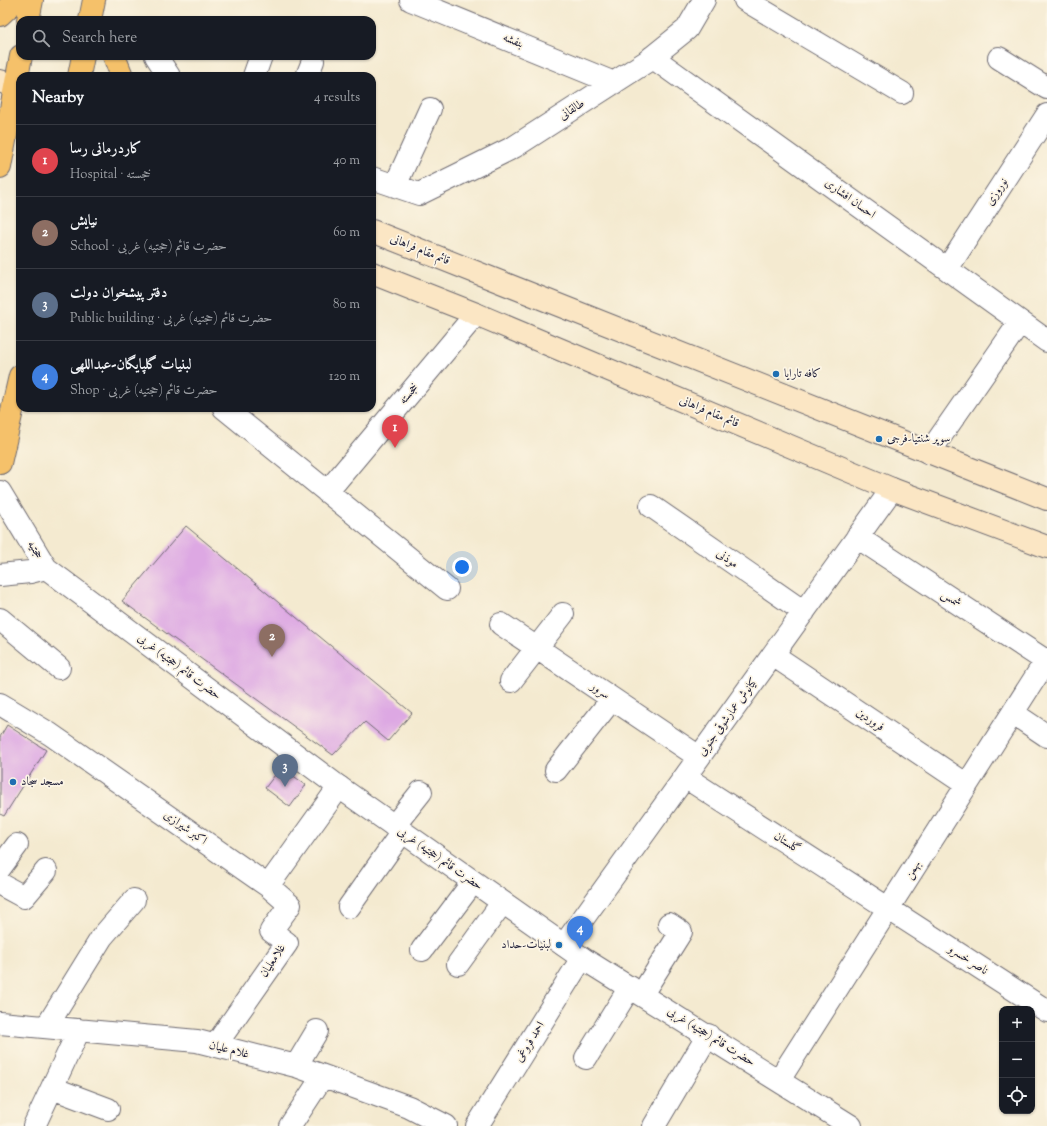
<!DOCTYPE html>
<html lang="en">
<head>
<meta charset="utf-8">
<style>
	:root { --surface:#171b24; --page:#20242c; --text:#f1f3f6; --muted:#9ea1a6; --line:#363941; --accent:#8c9099 }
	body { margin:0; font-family:"Sorts Mill Goudy",Amiri,serif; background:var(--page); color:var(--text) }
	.controls { position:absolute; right:12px; bottom:12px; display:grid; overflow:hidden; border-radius:8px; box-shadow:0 1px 3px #0004 }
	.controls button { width:36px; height:36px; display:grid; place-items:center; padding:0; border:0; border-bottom:1px solid var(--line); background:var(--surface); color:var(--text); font:20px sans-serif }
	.you { position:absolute; left:462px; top:567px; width:14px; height:14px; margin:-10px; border:3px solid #fff; border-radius:50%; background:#1a73e8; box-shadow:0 0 0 6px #1a73e833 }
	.badge { display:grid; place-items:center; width:26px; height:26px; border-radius:50%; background:var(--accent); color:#fff; font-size:13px; font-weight:700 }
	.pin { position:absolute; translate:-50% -33px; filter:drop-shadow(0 1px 2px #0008) }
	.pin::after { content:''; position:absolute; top:21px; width:14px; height:12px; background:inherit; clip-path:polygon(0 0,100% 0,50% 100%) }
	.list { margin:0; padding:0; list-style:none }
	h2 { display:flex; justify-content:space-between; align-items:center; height:52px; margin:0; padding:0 16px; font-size:17px }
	h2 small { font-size:13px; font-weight:400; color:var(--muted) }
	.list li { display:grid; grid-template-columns:26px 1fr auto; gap:12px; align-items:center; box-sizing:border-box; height:72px; padding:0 16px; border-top:1px solid var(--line) }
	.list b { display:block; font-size:15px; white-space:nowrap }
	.list p { margin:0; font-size:13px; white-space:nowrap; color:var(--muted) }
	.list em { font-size:13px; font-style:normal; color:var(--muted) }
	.icon { flex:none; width:22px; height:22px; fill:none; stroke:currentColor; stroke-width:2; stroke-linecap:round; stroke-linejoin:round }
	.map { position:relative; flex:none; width:1047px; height:1126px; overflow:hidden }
	.search { position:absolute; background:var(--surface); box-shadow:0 1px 3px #0004; left:16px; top:16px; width:360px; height:44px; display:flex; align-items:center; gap:10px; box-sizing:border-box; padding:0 14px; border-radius:12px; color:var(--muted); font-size:15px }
	.panel { position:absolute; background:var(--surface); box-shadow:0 1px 3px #0004; left:16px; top:72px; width:360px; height:340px; border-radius:12px }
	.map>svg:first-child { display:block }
	.building { fill:#dda8e3 }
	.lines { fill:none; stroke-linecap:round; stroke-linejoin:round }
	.minor-casing { stroke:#6c686f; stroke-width:24 }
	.tertiary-casing { stroke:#6c686f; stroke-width:24 }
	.secondary-casing { stroke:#6c686f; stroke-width:24 }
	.primary-casing { stroke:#6c686f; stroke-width:24 }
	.minor { stroke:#fff; stroke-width:22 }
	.tertiary { stroke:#fff; stroke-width:22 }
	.secondary { stroke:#fbe6c4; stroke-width:22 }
	.primary { stroke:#f5c16b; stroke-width:22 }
	.poi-dot { fill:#1f6fb2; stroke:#fcf5e5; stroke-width:1.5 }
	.labels { text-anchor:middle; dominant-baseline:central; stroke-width:3.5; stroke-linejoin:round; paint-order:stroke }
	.street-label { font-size:12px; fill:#22223b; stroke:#fcf5e5 }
	.poi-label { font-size:12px; fill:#22223b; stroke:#fcf5e5; text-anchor:start }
</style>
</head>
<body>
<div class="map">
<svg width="1047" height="1126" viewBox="0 0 1047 1126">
	<rect width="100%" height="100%" fill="#fcf5e5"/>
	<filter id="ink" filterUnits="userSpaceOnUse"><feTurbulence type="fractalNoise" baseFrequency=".025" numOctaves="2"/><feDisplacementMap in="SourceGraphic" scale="8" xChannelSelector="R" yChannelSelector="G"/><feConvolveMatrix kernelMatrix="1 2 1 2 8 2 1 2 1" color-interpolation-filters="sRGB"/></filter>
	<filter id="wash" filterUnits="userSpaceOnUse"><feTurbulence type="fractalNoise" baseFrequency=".012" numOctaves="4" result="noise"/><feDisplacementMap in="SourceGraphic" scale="16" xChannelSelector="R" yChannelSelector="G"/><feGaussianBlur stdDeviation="0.9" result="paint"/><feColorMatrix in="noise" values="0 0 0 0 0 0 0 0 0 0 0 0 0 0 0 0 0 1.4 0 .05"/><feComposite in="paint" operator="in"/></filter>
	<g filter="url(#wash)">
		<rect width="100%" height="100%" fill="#f4ead0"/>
		<g id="blocks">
			<path class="building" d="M186 526 412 713 388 741 365 722 333 755 122 601Z
				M7 725 46 750 4 816 0 814V737Z
				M281 767 306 785 290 807 265 788Z"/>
		</g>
	</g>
	<g filter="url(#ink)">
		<use href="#blocks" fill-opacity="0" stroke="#6c686f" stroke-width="1"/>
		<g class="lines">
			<defs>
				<path id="minor" d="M411 0 614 83
					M745 0 902 93
					M156 56 169 76
					M652 57 1047 341
					M999 58 1047 88
					M254 76 261 56
					M307 76 313 61
					M372 178 419 194 514 147 646 62 687 29 704 0
					M395 186 430 109
					M947 269 1047 115
					M224 408 447 589
					M929 453 1020 322
					M327 492 476 314
					M651 506 804 612
					M857 537 1046 661
					M0 619 59 668
					M501 624 699 757
					M773 655 967 785
					M511 681 563 614
					M0 704 50 734 268 886 339 787
					M1013 713 1047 736
					M556 770 612 699
					M685 777 1047 1011
					M394 826 421 792
					M0 868 17 845
					M0 884 24 897 46 871
					M349 907 402 832
					M564 945 892 489
					M422 950 473 882
					M458 964 502 903
					M642 994 681 932 669 924
					M0 1023 197 1041 296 1066 409 1107 446 1126
					M47 1026 102 937 134 900
					M215 1046 287 943 271 931 290 905 268 886
					M586 1058 630 987
					M296 1066 317 1031
					M779 1080 1047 659
					M52 1088 108 1109
					M34 1126 79 1030
					M290 1126 323 1076
					M477 1126 582 958
					M654 1126 708 1035"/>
				<path id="tertiary" d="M0 492 46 568 339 787 582 958 851 1126
					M0 575 30 572 46 568"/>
				<path id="secondary" d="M0 81 20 89
					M372 231 1047 499
					M372 273 476 314 892 489 1047 547"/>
				<path id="primary" d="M0 15 16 0
					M28 20 32 0
					M90 20 94 0
					M114 56 122 76
					M79 76 83 56
					M0 167 21 56
					M0 463 20 376"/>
			</defs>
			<use href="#minor" class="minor-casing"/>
			<use href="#tertiary" class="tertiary-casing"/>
			<use href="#secondary" class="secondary-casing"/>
			<use href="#primary" class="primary-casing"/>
			<use href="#minor" class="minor"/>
			<use href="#tertiary" class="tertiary"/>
			<use href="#secondary" class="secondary"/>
			<use href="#primary" class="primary"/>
		</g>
	</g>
	<g class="poi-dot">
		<circle cx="776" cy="374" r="4"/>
		<circle cx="879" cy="439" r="4"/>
		<circle cx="13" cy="782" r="4"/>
		<circle cx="559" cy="945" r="4"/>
	</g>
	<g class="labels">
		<g class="street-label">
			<text transform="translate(513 41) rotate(22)">بنفشه</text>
			<text transform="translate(572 110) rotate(-33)">طالقانی</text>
			<text transform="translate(997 192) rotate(-57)">نوروزی</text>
			<text transform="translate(850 199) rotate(36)">احسان افشاری</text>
			<text transform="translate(420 250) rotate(22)">قائم مقام فراهانی</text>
			<text transform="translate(409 394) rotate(-50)">خجسته</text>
			<text transform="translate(709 412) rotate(23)">قائم مقام فراهانی</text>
			<text transform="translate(35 550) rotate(59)">حجتیه</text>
			<text transform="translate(727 559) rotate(35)">موذنی</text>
			<text transform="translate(951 599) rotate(33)">شمس</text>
			<text transform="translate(179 667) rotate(37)">حضرت قائم (حجتیه) غربی</text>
			<text transform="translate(600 691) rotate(34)">سرور</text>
			<text transform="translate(728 717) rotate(-54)">کیانوش عمارشوقی جنوبی</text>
			<text transform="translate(870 720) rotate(34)">فروردین</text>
			<text transform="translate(185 828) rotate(35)">اکبر شیرازی</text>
			<text transform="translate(787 843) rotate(33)">گلستان</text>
			<text transform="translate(440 859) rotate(35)">حضرت قائم (حجتیه) غربی</text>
			<text transform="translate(913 870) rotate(-58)">بهمن</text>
			<text transform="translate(968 960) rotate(33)">ناصر خسرو</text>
			<text transform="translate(273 961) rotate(-57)">غلامعلیان</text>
			<text transform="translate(711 1037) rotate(32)">حضرت قائم (حجتیه) غربی</text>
			<text transform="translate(530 1042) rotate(-58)">احمد فروغی</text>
			<text transform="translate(229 1050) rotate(14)">غلام علیان</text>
		</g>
		<g class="poi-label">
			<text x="784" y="374">کافه تارایا</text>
			<text x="887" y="439">سوپر شنتیا-فرجی</text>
			<text x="21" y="782">مسجد سجاد</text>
			<text x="551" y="945" text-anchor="end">لبنیات-حداد</text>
		</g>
	</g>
</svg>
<div class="controls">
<button>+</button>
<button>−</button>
<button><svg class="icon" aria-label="locate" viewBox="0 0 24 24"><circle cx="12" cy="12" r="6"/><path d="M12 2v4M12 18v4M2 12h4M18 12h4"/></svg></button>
</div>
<div class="you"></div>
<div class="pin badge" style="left:395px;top:448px;background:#e0444e">1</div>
<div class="pin badge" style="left:272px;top:657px;background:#8d6e63">2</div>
<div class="pin badge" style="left:285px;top:787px;background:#5c6f8a">3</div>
<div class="pin badge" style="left:580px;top:949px;background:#3f7fe0">4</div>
<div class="search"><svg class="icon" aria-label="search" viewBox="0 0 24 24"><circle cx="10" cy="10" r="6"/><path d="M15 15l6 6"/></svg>Search here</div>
<section class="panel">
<h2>Nearby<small>4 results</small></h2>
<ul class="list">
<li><span class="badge" style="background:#e0444e">1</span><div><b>کاردرمانی رسا</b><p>Hospital · خجسته</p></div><em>40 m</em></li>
<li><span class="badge" style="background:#8d6e63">2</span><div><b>نیایش</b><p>School · حضرت قائم (حجتیه) غربی</p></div><em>60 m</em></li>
<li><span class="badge" style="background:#5c6f8a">3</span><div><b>دفتر پیشخوان دولت</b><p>Public building · حضرت قائم (حجتیه) غربی</p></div><em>80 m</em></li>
<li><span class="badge" style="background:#3f7fe0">4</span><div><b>لبنیات گلپایگان-عبداللهی</b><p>Shop · حضرت قائم (حجتیه) غربی</p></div><em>120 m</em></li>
</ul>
</section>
</div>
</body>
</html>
